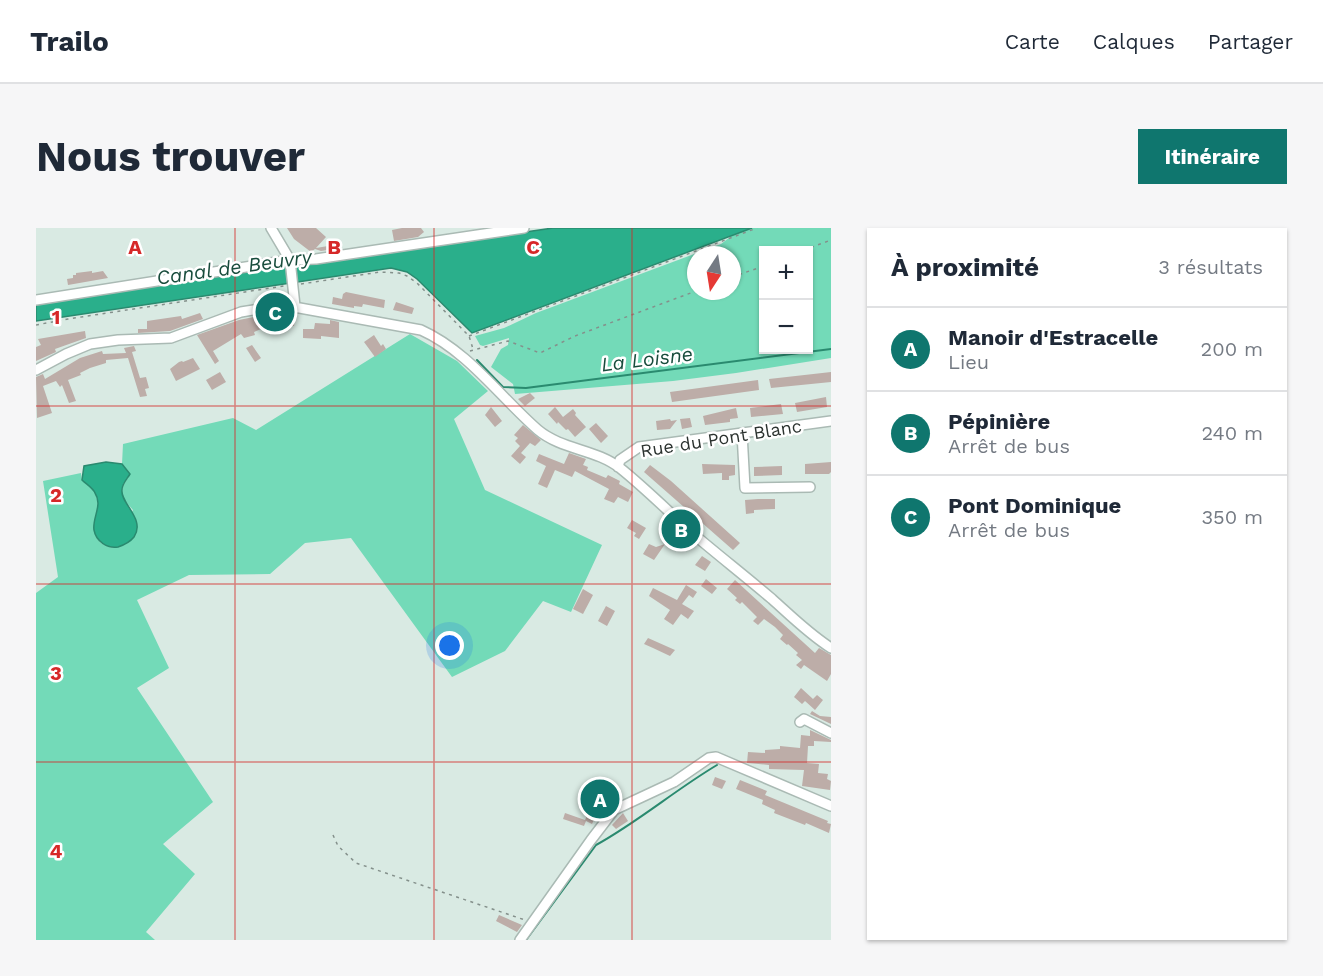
<!DOCTYPE html>
<html lang="fr">
<head>
<meta charset="utf-8">
<style>
	:root { --surface:#fff; --page:#f6f6f7; --text:#1f2937; --muted:#747a83; --line:#e0e1e3; --accent:#0f766e }
	body { margin:0; font-family:"Work Sans",sans-serif; background:var(--page); color:var(--text) }
	.controls { position:absolute; right:18px; top:18px; display:grid; overflow:hidden; border-radius:0px; box-shadow:0 2px 4px #0004 }
	.controls button { width:54px; height:54px; display:grid; place-items:center; padding:0; border:0; border-bottom:2px solid var(--line); background:var(--surface); color:var(--text); font:30px sans-serif }
	.compass { position:absolute; left:651px; top:18px; width:54px; height:54px; border-radius:50%; background:var(--surface); box-shadow:0 2px 4px #0004; rotate:192deg }
	.you { position:absolute; left:414px; top:418px; width:21px; height:21px; margin:-15px; border:4px solid #fff; border-radius:50%; background:#1a73e8; box-shadow:0 0 0 9px #1a73e833 }
	.badge { display:grid; place-items:center; width:39px; height:39px; border-radius:50%; background:var(--accent); color:#fff; font-size:20px; font-weight:700 }
	.pin { position:absolute; translate:-50% -50%; border:3px solid #fff; box-shadow:0 2px 6px #0006 }
	.list { margin:0; padding:0; list-style:none }
	h2 { display:flex; justify-content:space-between; align-items:center; height:78px; margin:0; padding:0 24px; font-size:26px }
	h2 small { font-size:20px; font-weight:400; color:var(--muted) }
	.list li { display:grid; grid-template-columns:39px 1fr auto; gap:18px; align-items:center; box-sizing:border-box; height:84px; padding:0 24px; border-top:2px solid var(--line) }
	.list b { display:block; font-size:22px; white-space:nowrap }
	.list p { margin:0; font-size:20px; white-space:nowrap; color:var(--muted) }
	.list em { font-size:20px; font-style:normal; color:var(--muted) }
	.map { position:relative; flex:none; width:795px; height:712px; overflow:hidden; border-radius:0px }
	header { display:flex; align-items:center; gap:36px; box-sizing:border-box; height:84px; padding:0 30px; background:var(--surface); border-bottom:2px solid var(--line) }
	header strong { font-size:28px }
	nav { display:flex; gap:33px; margin-inline-start:auto; font-size:21px }
	.intro { display:flex; align-items:center; justify-content:space-between; box-sizing:border-box; height:144px; padding:0 36px }
	h1 { margin:0; font-size:42px }
	.button { padding:15px 27px; border-radius:0px; background:var(--accent); color:#fff; font-size:21px; font-weight:700 }
	main { display:flex; gap:36px; padding:0 36px }
	aside { flex:1; background:var(--surface); border-radius:0px; box-shadow:0 2px 4px #0004 }
	.map>svg:first-child { display:block }
	.green { fill:#73dab8; fill-rule:evenodd }
	.water { fill:#2aaf8b; stroke:#2a8a6f; stroke-width:1.5 }
	.lines { fill:none; stroke-linecap:round; stroke-linejoin:round }
	.stream { stroke:#2a8a6f; stroke-width:2 }
	.building { fill:#bdada8 }
	.minor-casing { stroke:#aabab4; stroke-width:12 }
	.path { stroke:#84908b; stroke-width:1.5; stroke-dasharray:3 4.5; stroke-linecap:butt }
	.minor { stroke:#fff; stroke-width:9 }
	.grid { fill:none; stroke:#d62828; stroke-width:1.5; stroke-opacity:0.55 }
	.labels { text-anchor:middle; dominant-baseline:central; stroke-width:5; stroke-linejoin:round; paint-order:stroke }
	.street-label { font-size:18px; fill:#2b322f; stroke:#fff }
	.water-label { font-size:20px; font-style:italic; fill:#184c3c; stroke:#fff }
	.grid-label { font-size:20px; text-anchor:middle; font-weight:bold; fill:#d62828; stroke:#fff; stroke-width:5; stroke-linejoin:round; paint-order:stroke }
</style>
</head>
<body>
<header>
<strong>Trailo</strong>
<nav><a>Carte</a><a>Calques</a><a>Partager</a></nav>
</header>
<div class="intro"><h1>Nous trouver</h1><a class="button">Itinéraire</a></div>
<main>
<div class="map">
<svg width="795" height="712" viewBox="0 0 795 712">
	<rect width="100%" height="100%" fill="#d9eae3"/>
	<path class="green" d="M716 0H795V130L700 145 637 153 479 166 477 156 455 139 465 121 472 117 473 110 447 118 444 117 439 108 468 100 500 85 685 16 698 6ZM728 22H772V122H728ZM660 27H696V63H660Z
		M374 106 421 133 452 163 418 191 449 262 566 317 535 384 507 373 469 423 416 449 315 310 269 315 234 346 153 347 101 372 133 440 101 460 177 574 127 616 159 646 110 704 119 712H0V365L22 349 7 253 45 245 46 252C50 256 57 260 59 265 70 284 43 314 78 320L97 282C83 266 83 264 94 246L86 236 87 216 197 190 220 202Z"/>
	<path class="water" d="M517 0H716L436 105 381 51 371 44 355 40 0 93V76L251 38V40L259 39 260 37Z
		M70 234 86 236 94 246C91 251 86 256 86 262 84 275 110 291 98 309 94 314 88 317 82 319 71 321 60 313 58 302 56 290 67 277 59 265 57 260 50 256 46 252L48 238Z"/>
	<g class="lines">
		<path class="stream" d="M441 132 467 159 490 160 795 121
			M490 712 560 617C602 594 639 562 681 537"/>
	</g>
	<path class="building" d="M251 0H280L290 9 280 20 304 16 305 20 285 23 279 21 275 24 258 11Z
		M366 0H385L388 4 382 9 358 13 356 2Z
		M56 43V45L67 43 72 50 32 57 31 51 37 50V47H40V45Z
		M310 64 349 72 348 80 327 76 326 79 318 78V80L296 76 297 69 306 71 307 66Z
		M360 74 378 80 376 86 357 82Z
		M164 85 167 91 134 103 102 105V101H111V93L145 88 146 91Z
		M228 87 259 88 258 98 234 97 218 104 219 107 208 110 205 106 177 123 183 133 179 136 161 107 203 92Z
		M294 92 303 94V110L285 108V111L267 110V101H278L279 95 294 96Z
		M49 103 50 110 19 121 20 124 0 133V119L5 117 2 111Z
		M338 107 345 118 347 116 350 121 339 129 328 114Z
		M216 117 225 130 219 134 210 120Z
		M98 118 100 123 96 124 104 150 110 149 113 160 109 161 111 168 104 169 92 130 70 132V135L54 140 44 145 45 147 32 152 40 173 33 175 26 157 24 159 20 153 7 158 16 185 1 190 0 149 7 146 9 151 44 130 66 123 67 126 90 125 88 120Z
		M157 130 164 141 140 153 134 141 143 134 146 133 147 134Z
		M184 144 190 154 176 162 170 152Z
		M795 144V154L735 160 733 151Z
		M722 152 723 162 636 174 634 164Z
		M494 165 499 170 489 178 482 171Z
		M790 169 791 179 761 184 759 175Z
		M745 176 747 186 715 189 714 180Z
		M455 179 466 193 459 199 449 187Z
		M519 179 527 189 537 181 540 185 539 187 550 199 539 209 532 201 530 202 522 194 521 196 512 186Z
		M700 180 702 190 694 191V194L669 197 667 188Z
		M654 190 656 199 646 201 644 191Z
		M634 191 635 193 641 192 634 201 621 202 620 193Z
		M560 195 572 208 565 215 553 201Z
		M487 197 505 212 499 218 494 215 485 225 490 229 484 236 475 228 484 218 479 213 482 210 478 207Z
		M533 225 550 231 547 237 552 239 551 242 570 250 572 247 584 253 583 256 597 264 592 274 582 269 578 275 568 271 573 261 539 243 536 249 519 242 511 260 502 256 510 238 500 233 503 226 528 236Z
		M795 234V244L793 246H769V236Z
		M666 236 699 237V247L693 248V252H686V245L667 246Z
		M614 237 635 253 704 315 697 322 608 244Z
		M746 238V247L718 248V239Z
		M722 271H739V281L718 282V285L710 286 709 272Z
		M596 292 610 300 603 311 598 308 600 305 591 300Z
		M613 316 620 319 629 316 618 332 607 326Z
		M666 328 675 334 669 343 659 337Z
		M670 351 681 360 676 366 665 358Z
		M699 352 779 425 783 420 795 427V446L791 453 768 437 765 441 760 437 766 432 760 427 762 425 752 416 751 417 744 411 747 407 739 399 728 391 722 397 717 393 721 389 706 374 704 376 699 372 701 370 691 361Z
		M650 357 661 364 657 370 653 367 646 376 658 383 652 391 645 386 637 397 628 391 634 382 613 368 617 360 641 372Z
		M547 361 557 367 547 386 537 381Z
		M570 378 579 383 571 398 562 393Z
		M612 410 639 422 634 428 617 420 608 416Z
		M765 460 777 471 781 467 787 472 779 482 769 473 766 476 758 469Z
		M776 483 784 488 795 489V496L774 486Z
		M774 502 795 512V514L778 513V518H772L771 535 783 536 782 545 792 546 791 551 795 553 794 562 766 558 768 542 733 541V537L711 535 712 524 729 525V522L744 521V518L764 520 765 507 774 508Z
		M679 549 690 553 686 561 676 557Z
		M704 552 731 563 729 567 792 593 791 595 795 596 793 605 770 595 769 597 738 585 739 582 726 576 727 572 700 561Z
		M546 559 569 568 556 596 550 593 548 598 527 591 529 585 549 592 559 571 544 566Z
		M587 585 592 593 580 601 576 597Z
		M463 687 486 697 481 704 460 693Z"/>
	<g class="lines">
		<defs>
			<path id="minor" d="M235 0 254 32 259 78
				M0 72 254 32 280 31 488 0
				M0 142 30 126 54 116 82 112 135 110 205 84 247 77 385 102C432 123 464 169 502 202 526 222 560 221 584 240 609 260 632 283 655 304 682 327 709 348 736 371 755 388 773 406 795 420
				M706 205 709 260 774 259
				M582 239 584 232 603 219 795 193
				M764 494 768 491 795 505
				M484 712 555 612 578 582 638 554 673 530 680 529 687 532 795 578"/>
		</defs>
		<use href="#minor" class="minor-casing"/>
		<path class="path" d="M768 22 795 12
			M696 49 728 38
			M265 56 344 44 363 45 371 48 381 55 433 108 437 121
			M0 97 32 91 248 58
			M433 108 721 0
			M434 123 472 113 504 125 539 108 660 63
			M297 607 302 618 320 635 489 692"/>
		<use href="#minor" class="minor"/>
	</g>
	<path class="grid" d="M199 0V712M398 0V712M596 0V712M0 178H795M0 356H795M0 534H795"/>
	<g class="labels">
		<g class="street-label">
			<text transform="translate(685 210) rotate(-9)">Rue du Pont Blanc</text>
		</g>
		<g class="water-label">
			<text transform="translate(198 39) rotate(-8)">Canal de Beuvry</text>
			<text transform="translate(611 131) rotate(-7)">La Loisne</text>
		</g>
	</g>
	<g class="grid-label">
		<text x="99" y="26">A</text>
		<text x="298" y="26">B</text>
		<text x="497" y="26">C</text>
		<text x="20" y="96">1</text>
		<text x="20" y="274">2</text>
		<text x="20" y="452">3</text>
		<text x="20" y="630">4</text>
	</g>
</svg>
<div class="controls">
<button>+</button>
<button>−</button>
</div>
<svg class="compass" viewBox="-18 -18 36 36"><path d="M0-13l5 13h-10z" fill="#e53935"/><path d="M0 13l5-13h-10z" fill="#747a83"/></svg>
<div class="you"></div>
<div class="pin badge" style="left:564px;top:571px">A</div>
<div class="pin badge" style="left:645px;top:301px">B</div>
<div class="pin badge" style="left:239px;top:84px">C</div>
</div>
<aside>
<h2>À proximité<small>3 résultats</small></h2>
<ul class="list">
<li><span class="badge">A</span><div><b>Manoir d'Estracelle</b><p>Lieu</p></div><em>200 m</em></li>
<li><span class="badge">B</span><div><b>Pépinière</b><p>Arrêt de bus</p></div><em>240 m</em></li>
<li><span class="badge">C</span><div><b>Pont Dominique</b><p>Arrêt de bus</p></div><em>350 m</em></li>
</ul>
</aside>
</main>
</body>
</html>
